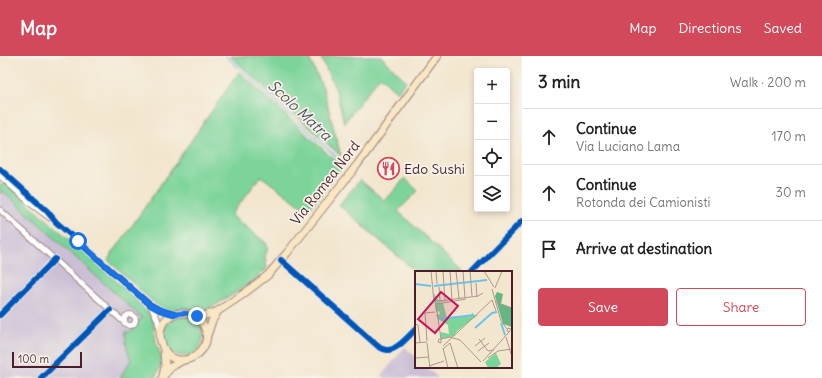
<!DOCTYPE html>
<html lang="en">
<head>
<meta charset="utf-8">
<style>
	:root { --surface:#fff; --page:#f6f6f6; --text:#222; --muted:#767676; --line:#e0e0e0; --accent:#d1495b }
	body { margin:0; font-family:Delius,sans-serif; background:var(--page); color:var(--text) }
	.controls { position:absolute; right:12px; top:12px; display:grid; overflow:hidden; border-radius:4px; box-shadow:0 2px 6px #0003 }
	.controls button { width:36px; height:36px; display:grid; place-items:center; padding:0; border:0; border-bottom:1px solid var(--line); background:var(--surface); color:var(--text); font:20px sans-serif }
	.scale { position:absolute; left:12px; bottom:10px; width:70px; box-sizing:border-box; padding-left:4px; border:2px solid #4a1f2b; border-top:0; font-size:11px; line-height:14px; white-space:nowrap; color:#4a1f2b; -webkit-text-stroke:3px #f7f3e8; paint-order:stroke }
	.stop { position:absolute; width:12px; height:12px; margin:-9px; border:3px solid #1a73e8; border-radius:50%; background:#fff }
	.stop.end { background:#1a73e8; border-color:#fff; box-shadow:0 1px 4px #0008 }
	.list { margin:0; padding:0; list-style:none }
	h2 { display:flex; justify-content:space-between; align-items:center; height:52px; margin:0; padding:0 16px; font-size:17px }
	h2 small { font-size:13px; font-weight:400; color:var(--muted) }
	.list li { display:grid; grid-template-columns:26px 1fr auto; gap:12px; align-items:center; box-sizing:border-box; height:56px; padding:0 16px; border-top:1px solid var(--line) }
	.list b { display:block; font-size:15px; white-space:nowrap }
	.list p { margin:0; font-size:13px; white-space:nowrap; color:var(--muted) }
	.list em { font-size:13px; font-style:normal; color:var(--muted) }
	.actions { display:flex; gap:8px; padding:12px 16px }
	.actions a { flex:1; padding:9px 0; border:1px solid var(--accent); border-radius:4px; text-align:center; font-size:14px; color:var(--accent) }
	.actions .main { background:var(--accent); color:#fff }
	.icon { flex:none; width:22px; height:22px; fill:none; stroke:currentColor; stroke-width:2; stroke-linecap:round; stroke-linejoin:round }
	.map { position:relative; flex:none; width:522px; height:322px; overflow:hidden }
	header { display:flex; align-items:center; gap:24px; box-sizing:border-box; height:56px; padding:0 20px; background:var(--accent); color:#fff }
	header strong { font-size:19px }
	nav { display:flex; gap:22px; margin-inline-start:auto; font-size:14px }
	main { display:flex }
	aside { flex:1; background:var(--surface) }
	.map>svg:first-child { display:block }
	.industrial { fill:#cbbfd5 }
	.green { fill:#7bd49a; stroke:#627a62 }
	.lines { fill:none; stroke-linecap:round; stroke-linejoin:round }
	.stream { stroke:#6dc2ea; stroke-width:1.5 }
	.minor-casing { stroke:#9e827d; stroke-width:7 }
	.secondary-casing { stroke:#9e827d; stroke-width:9 }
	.minor { stroke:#fff; stroke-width:5 }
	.secondary { stroke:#f9e7c3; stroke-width:7 }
	.cycleway-casing { stroke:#f7f3e8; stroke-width:8 }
	.cycleway { stroke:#0057b8; stroke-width:6 }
	.route { stroke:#1a73e8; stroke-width:5 }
	.labels { text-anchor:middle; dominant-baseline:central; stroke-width:3.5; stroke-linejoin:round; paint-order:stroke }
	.poi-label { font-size:14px; fill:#4a1f2b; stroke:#f7f3e8; text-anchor:start }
	.street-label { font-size:14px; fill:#4a1f2b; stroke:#f7f3e8 }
	.water-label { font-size:15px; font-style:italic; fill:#545064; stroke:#f7f3e8 }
	.inset-river { fill:none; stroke:#6dc2ea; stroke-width:2 }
	.inset-road { fill:none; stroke:#af968d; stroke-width:1 }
	.view { fill:#c2185b; fill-opacity:0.15; stroke:#c2185b; stroke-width:2 }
	.inset-edge { fill:none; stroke:#4a1f2b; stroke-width:2 }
</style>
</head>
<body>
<header>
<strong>Map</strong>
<nav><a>Map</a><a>Directions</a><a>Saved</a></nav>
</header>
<main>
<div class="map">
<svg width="522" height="322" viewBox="0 0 522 322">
	<rect width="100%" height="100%" fill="#f7f3e8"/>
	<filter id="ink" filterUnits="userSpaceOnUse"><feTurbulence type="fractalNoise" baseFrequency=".025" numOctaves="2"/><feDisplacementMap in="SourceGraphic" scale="8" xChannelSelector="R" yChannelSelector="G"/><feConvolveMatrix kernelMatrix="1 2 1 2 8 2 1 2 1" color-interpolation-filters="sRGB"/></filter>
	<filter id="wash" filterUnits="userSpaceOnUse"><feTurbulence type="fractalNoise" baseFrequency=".012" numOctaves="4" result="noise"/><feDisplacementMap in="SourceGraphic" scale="16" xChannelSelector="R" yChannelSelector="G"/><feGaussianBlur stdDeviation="0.9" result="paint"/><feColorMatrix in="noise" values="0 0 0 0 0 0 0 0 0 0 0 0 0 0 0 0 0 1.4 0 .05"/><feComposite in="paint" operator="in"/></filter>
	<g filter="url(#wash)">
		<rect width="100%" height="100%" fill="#f3e6cf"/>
		<path class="industrial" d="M0 133 142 262 128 294 131 304 120 322H0Z
			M405 291 416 301V311H426L438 322H385L382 319Z"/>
		<path class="green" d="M230 0H308L323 32 341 100Z
			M320 0H381L406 25 397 36 380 20 344 67 336 34Z
			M239 16 342 111 308 155 261 120 231 159 266 187 268 192 265 200 267 213 254 224 234 238 207 254H192L183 252 172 254 163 253 154 247 108 204Z
			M405 122 418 135 398 155 462 215 461 216H416L339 149 360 124 385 145Z
			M5 128 8 130 44 161 126 234 151 260 154 269 156 286 162 303 161 309 155 322H120L131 304C127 294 125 285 126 275L129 277 142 262 3 135 0 138V129Z
			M163 280a20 20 0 1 1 40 0a20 20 0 1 1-40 0Z"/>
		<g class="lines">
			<path class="stream" d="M226 0 343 107"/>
		</g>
	</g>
	<g filter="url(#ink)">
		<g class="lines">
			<defs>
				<path id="minor" d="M0 113 47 155 56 166 149 248 160 254 174 258
					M0 120 31 148 50 162
					M0 154 126 268
					M281 204 380 292C383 293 385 294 387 294 397 295 409 279 416 273
					M472 216 522 165
					M150 249 157 262 160 273
					M124.5 264a5.5 5.5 0 1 1 11 0a5.5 5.5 0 1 1-11 0Z
					M0 259 55 203
					M41 322 110 254"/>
				<path id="secondary" d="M185 257C188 258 193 258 197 260 199 261 201 265 202 267 221 294 176 321 163 291 157 278 160 263 175 258 178 257 182 257 185 257Z
					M197 260 207 259 218 255 242 239 268 219 287 197 357 109 437 0
					M207 280 212 265 218 255
					M163 320 165 310 164 295
					M162 322 171 311 183 304"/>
			</defs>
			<use href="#minor" class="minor-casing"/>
			<use href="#secondary" class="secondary-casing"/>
			<use href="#minor" class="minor"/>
			<use href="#secondary" class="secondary"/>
			<defs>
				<path id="cycleway" d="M0 113 47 155 56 166 149 248 160 254 174 258
					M281 204 380 292C383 293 385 294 387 294 397 295 409 279 416 273
					M472 216 522 165
					M0 259 55 203
					M41 322 110 254"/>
			</defs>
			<use href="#cycleway" class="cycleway-casing"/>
			<use href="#cycleway" class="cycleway"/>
		</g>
	</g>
	<g class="lines" filter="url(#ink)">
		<path class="route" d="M78 185 149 248 160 254 174 258 185 257 197 260"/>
	</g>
	<defs>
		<symbol id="restaurant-ring" viewBox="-11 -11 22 22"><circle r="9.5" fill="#f7f3e8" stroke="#d1495b" stroke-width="1.5"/><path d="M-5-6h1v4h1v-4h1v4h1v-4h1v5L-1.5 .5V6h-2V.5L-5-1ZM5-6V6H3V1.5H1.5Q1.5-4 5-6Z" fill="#d1495b"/></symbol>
	</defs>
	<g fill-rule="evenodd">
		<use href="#restaurant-ring" x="376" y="100" width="25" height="25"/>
	</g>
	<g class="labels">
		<g class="poi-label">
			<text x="404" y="113">Edo Sushi</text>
		</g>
		<g class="street-label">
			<text transform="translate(325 127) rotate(-52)">Via Romea Nord</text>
		</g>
		<g class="water-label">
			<text transform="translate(300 54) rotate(43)">Scolo Matra</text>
		</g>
	</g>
	<g transform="translate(415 215)">
		<rect width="97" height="97" fill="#f3e6cf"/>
		<path d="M18 21 23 29 36 30 21 31 28 32 32 47 56 45 58 41V44H63L42 60 39 65 26 68V61L34 63 33 54 23 48 21 44 25 43 24 40 21 41ZM81 82 86 93 81 97H73L70 91Z" fill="#7bd49a"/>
		<path d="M82 21 88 23 86 33 97 37V56L88 53 80 25Z" fill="#64b682"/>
		<path class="inset-river" d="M0 13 16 15M19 15 72 9M25 48 59 44M86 52 90 64M60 57 77 42 82 41"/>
		<path class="inset-road" d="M16 0 19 31M21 0 22 13M28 0 30 29M35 0 37 29M41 0 44 27M48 0 50 27M55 0 57 25M69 0 79 16M61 12 62 26M24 16 25 29M80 17 87 0M77 18 86 50 92 58M24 30 63 25 68 22M81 31 97 37M22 33 51 28M21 34 26 68M0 53 3 54 5 71M93 57 96 58 94 61 92 60ZM91 66 96 83M24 68H26V72L23 71ZM26 68 35 66 45 69 66 91M64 68 73 80 79 79M12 70 10 42 20 41M0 72 12 71M12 72 15 97M28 75 77 29 81 40M60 75 70 67M28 77 33 97M28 78 35 72 43 97M63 80 74 72M0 87 13 86M73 87 83 80 97 78M68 90 95 60M14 95 29 90"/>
		<path class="view" d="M26 21 43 35 20 62 3 48Z"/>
		<rect width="97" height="97" class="inset-edge"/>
	</g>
</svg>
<div class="controls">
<button>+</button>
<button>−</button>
<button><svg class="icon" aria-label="locate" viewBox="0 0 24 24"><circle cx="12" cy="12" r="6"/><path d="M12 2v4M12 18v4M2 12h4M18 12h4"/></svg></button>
<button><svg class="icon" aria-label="layers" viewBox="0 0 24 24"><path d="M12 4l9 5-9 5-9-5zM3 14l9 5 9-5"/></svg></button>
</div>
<div class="scale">100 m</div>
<div class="stop" style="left:78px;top:185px"></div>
<div class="stop end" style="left:197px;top:260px"></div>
</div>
<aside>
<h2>3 min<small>Walk · 200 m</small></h2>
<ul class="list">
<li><svg class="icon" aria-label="ahead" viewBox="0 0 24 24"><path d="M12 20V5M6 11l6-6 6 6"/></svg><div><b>Continue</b><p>Via Luciano Lama</p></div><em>170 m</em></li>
<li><svg class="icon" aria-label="ahead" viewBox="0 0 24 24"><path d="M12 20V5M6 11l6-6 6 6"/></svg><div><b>Continue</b><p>Rotonda dei Camionisti</p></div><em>30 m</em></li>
<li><svg class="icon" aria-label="arrive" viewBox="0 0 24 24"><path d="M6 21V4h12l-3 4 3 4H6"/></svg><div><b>Arrive at destination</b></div></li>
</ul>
<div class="actions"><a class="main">Save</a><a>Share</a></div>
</aside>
</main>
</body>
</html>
